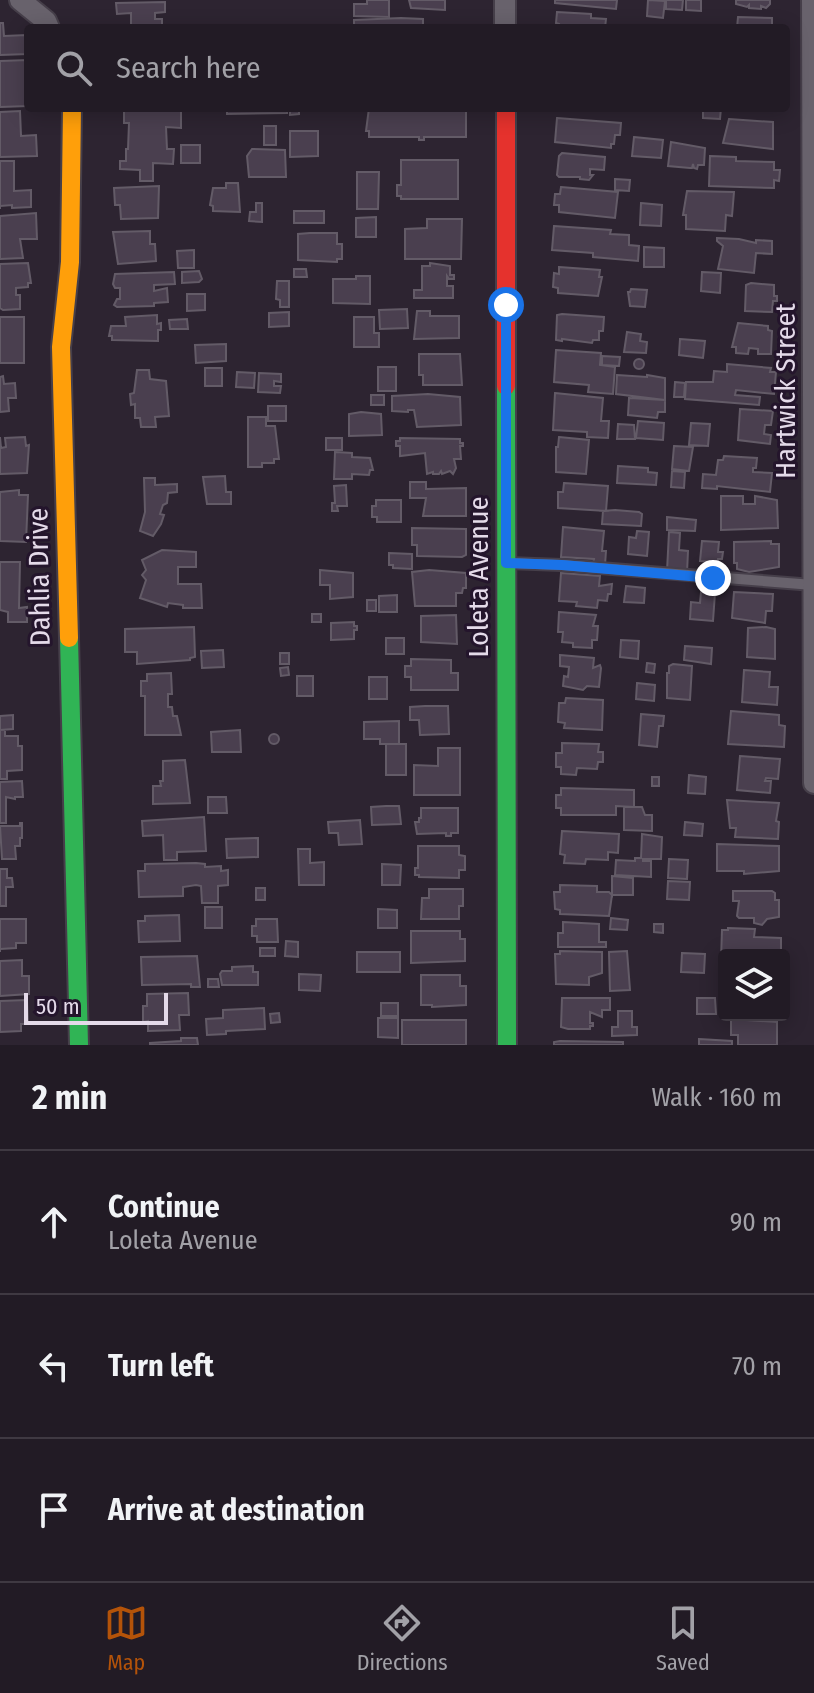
<!DOCTYPE html>
<html lang="en">
<head>
<meta charset="utf-8">
<style>
	:root { --surface:#221b25; --page:#2a242d; --text:#f1f3f6; --muted:#a2a1a7; --line:#3f3942; --accent:#b45309 }
	body { margin:0; font-family:"Fira Sans Condensed",sans-serif; background:var(--page); color:var(--text) }
	.controls { position:absolute; right:24px; bottom:24px; display:grid; overflow:hidden; border-radius:8px; box-shadow:0 4px 20px #0003 }
	.controls button { width:72px; height:72px; display:grid; place-items:center; padding:0; border:0; border-bottom:2px solid var(--line); background:var(--surface); color:var(--text); font:40px sans-serif }
	.scale { position:absolute; left:24px; bottom:20px; width:144px; box-sizing:border-box; padding-left:8px; border:4px solid #e4dae9; border-top:0; font-size:22px; line-height:28px; white-space:nowrap; color:#e4dae9; -webkit-text-stroke:6px #24152c; paint-order:stroke }
	.stop { position:absolute; width:24px; height:24px; margin:-18px; border:6px solid #1a73e8; border-radius:50%; background:#fff }
	.stop.end { background:#1a73e8; border-color:#fff; box-shadow:0 2px 8px #0008 }
	.list { margin:0; padding:0; list-style:none }
	h2 { display:flex; justify-content:space-between; align-items:center; height:104px; margin:0; padding:0 32px; font-size:34px }
	h2 small { font-size:26px; font-weight:400; color:var(--muted) }
	.list li { display:grid; grid-template-columns:52px 1fr auto; gap:24px; align-items:center; box-sizing:border-box; height:144px; padding:0 32px; border-top:2px solid var(--line) }
	.list b { display:block; font-size:30px; white-space:nowrap }
	.list p { margin:0; font-size:26px; white-space:nowrap; color:var(--muted) }
	.list em { font-size:26px; font-style:normal; color:var(--muted) }
	.icon { flex:none; width:44px; height:44px; fill:none; stroke:currentColor; stroke-width:2; stroke-linecap:round; stroke-linejoin:round }
	.map { position:relative; flex:none; width:814px; height:1045px; overflow:hidden }
	.search { position:absolute; background:var(--surface); box-shadow:0 4px 20px #0003; left:24px; right:24px; top:24px; height:88px; display:flex; align-items:center; gap:20px; box-sizing:border-box; padding:0 28px; border-radius:8px; color:var(--muted); font-size:30px }
	.sheet { height:536px; background:var(--surface) }
	nav { display:flex; justify-content:space-around; align-items:center; box-sizing:border-box; height:112px; border-top:2px solid var(--line); background:var(--surface); font-size:22px; color:var(--muted) }
	nav a { display:grid; justify-items:center; gap:4px }
	nav .on { color:var(--accent) }
	.map>svg:first-child { display:block }
	.building { fill:#4a3f4f; stroke:#635b67; stroke-width:2 }
	.lines { fill:none; stroke-linecap:round; stroke-linejoin:round }
	.lane-casing { stroke:#463f4a; stroke-width:14 }
	.street-casing { stroke:#463f4a; stroke-width:24 }
	.fast-casing { stroke:#463f4a; stroke-width:22 }
	.slow-casing { stroke:#463f4a; stroke-width:22 }
	.jam-casing { stroke:#463f4a; stroke-width:22 }
	.lane { stroke:#68626c; stroke-width:10 }
	.street { stroke:#68626c; stroke-width:20 }
	.fast { stroke:#30b455; stroke-width:18 }
	.slow { stroke:#ff9f0a; stroke-width:18 }
	.jam { stroke:#e5322d; stroke-width:18 }
	.route { stroke:#1a73e8; stroke-width:10 }
	.labels { text-anchor:middle; dominant-baseline:central; stroke-width:6; stroke-linejoin:round; paint-order:stroke }
	.street-label { font-size:28px; fill:#e4dae9; stroke:#24152c }
</style>
</head>
<body>
<div class="map">
<svg width="814" height="1045" viewBox="0 0 814 1045">
	<rect width="100%" height="100%" fill="#2d2431"/>
	<path class="building" d="M367 0H389V17L354 16V4H367Z
		M409 0H445V10L411 8Z
		M555 0H617L616 9 555 3Z
		M648 0 665 1 663 18 647 16Z
		M666 0H683L682 10 666 9Z
		M686 0H701V11L686 10Z
		M736 0H770V4L766 8 761 6V9L749 8V5L747 7 736 4Z
		M165 2V12L155 13V19H162V28H131V13L117 14 116 3Z
		M557 12 591 14V18L606 19 605 28H558L559 24 556 23Z
		M738 17 772 18V28H737Z
		M401 18 423 19V28H354V20Z
		M0 23H3L4 36 27 35 28 54 0 55Z
		M28 60V106L0 107V61Z
		M124 108H181V128L166 127 167 149H174L173 164 153 163V181H140V170L120 169V161H126V149H128L129 123H124Z
		M227 108H287V113L227 114Z
		M290 108H299V114L290 115Z
		M369 108H466V137H424V140H419V137H369V131H366Z
		M703 108H721L720 119 703 118Z
		M20 111 21 136 36 135 37 156 0 157V112Z
		M557 118 621 123 620 135H615L614 144H611V148L555 142Z
		M729 119 773 122V149L723 143Z
		M264 126H276V145H264Z
		M290 131H318V156L290 157Z
		M634 137 663 140 661 158 632 156Z
		M671 142 705 148 704 165H698L697 169 694 168 693 164 692 168H690L668 166Z
		M181 145H200V163H181Z
		M252 149 285 150 286 177H249L247 156Z
		M562 153 605 157 604 170 590 169V175H593L589 180 580 179V177H559L557 175 559 156Z
		M710 156 736 157V161L774 162V170H780L779 181 774 180V188L709 186Z
		M401 160H458V199H401V196H397V185H401Z
		M0 161H14V191L31 190V207L12 208V205L0 206V209Z
		M357 172H379L378 209H357Z
		M615 179 630 180 629 191 615 190Z
		M226 183H238L240 212 213 211V206L210 205 213 188H226Z
		M159 186 158 218 121 219 120 205H115L114 188Z
		M561 187 618 192 615 218 559 212V205H554L555 194H560Z
		M687 191 734 192 732 216 726 215 725 231 686 229V215H683Z
		M256 203H262V222L249 221 250 212H256Z
		M641 203 662 205 661 226 640 225Z
		M294 211H324V223H294Z
		M36 213 37 239H20L23 258 0 259V216Z
		M376 217V237H356V218Z
		M427 219H462L461 259H405V229L427 228Z
		M554 226 611 230 610 234 629 235V245L639 246 638 261 593 257V253L552 250Z
		M150 231V244H155L156 261 118 264 113 232Z
		M310 233H337V244H342V259H337V262L298 260V234Z
		M717 238 739 239 756 243V240L772 241V254L756 253 754 273 718 269 723 246 717 241Z
		M644 247 664 248V267H644Z
		M194 250V268H178L177 251Z
		M28 263 31 283H28V287L16 288V295H20V309L3 310 0 308V264Z
		M430 263 450 266V275H454V279H449L447 276V286H453V298H414V290H422V266H430Z
		M559 267 600 270 599 277H602L598 296 558 293V288L553 287 554 273 559 274Z
		M294 269H306L307 277H294Z
		M199 271 202 279 199 282 182 283V272Z
		M174 272 175 284 154 285V291L167 288 168 302 154 303V306L117 307 114 305 117 299H120V288H115L113 284 115 274Z
		M702 272 721 273 720 293 701 291Z
		M356 276H370V304L333 303V279H356Z
		M277 281H289V307H280V300L276 299Z
		M751 283 774 285V296H777V301H773L772 312 745 311 746 285Z
		M631 289 647 290 645 307 630 306 628 292H630Z
		M187 294H205V310L187 311Z
		M407 309 408 328 380 329 379 310Z
		M417 311H430V316H459V338L414 339Z
		M289 312V326L269 327V313Z
		M562 314 604 317 603 331H599V340H593L592 343 562 339V341L556 340 557 315Z
		M157 315V324L161 323V330H158V341L112 340V336H109L111 326H126L125 317Z
		M0 317H24V363H0Z
		M354 317H374V333H379V347H354Z
		M187 319 188 329H170L169 320Z
		M738 323 768 326V330L772 331 771 354H758V349L749 348 748 354 736 353V347H732Z
		M627 332 641 334 640 341 647 342 646 353 624 352Z
		M680 339 705 341 703 358 679 355Z
		M226 344V361L196 363 195 345Z
		M556 350 601 353 600 365 615 367 613 394 588 392 589 385 554 382Z
		M419 354H460L462 385H423V375H419Z
		M602 356 620 357 619 366 602 365Z
		M634 364a5 5 0 1 1 10 0a5 5 0 1 1-10 0Z
		M727 364 771 368 770 372H776L774 394 736 390 735 395 760 397 759 405 685 399 686 382H713L714 371 727 372Z
		M378 367H396V391H378Z
		M205 368H222V386H205Z
		M137 370H149L150 379 166 381 169 416 155 417 156 427H141L140 418H135V404L131 405 130 394 134 393Z
		M237 372 255 373 254 388 236 387Z
		M259 373 281 374V382L274 381V386H281L280 393 258 392Z
		M617 375 647 377V375L665 378V400L616 394Z
		M3 376 4 384 15 383 16 398H8L9 411 0 412V377Z
		M675 382 685 383 684 397H674Z
		M555 393 603 398 601 421H609L608 438 587 437V432L553 430Z
		M428 394 460 397 461 425 417 427 414 410H408V412L392 411V396Z
		M371 395H384V405H371Z
		M629 398 665 400V412H658L657 418 628 415Z
		M268 406H286V421H268Z
		M740 409 773 411 771 425H765L764 434 771 435 770 444 738 440Z
		M361 412 381 414 382 435 349 436V414Z
		M248 417H266V426H275L279 459H274V463H262V467H248Z
		M638 421 664 423 663 440 636 438Z
		M691 423 710 424 708 446 689 445Z
		M618 424 634 425 635 439H617Z
		M0 437 1 448 6 447 5 438 25 437 26 446 29 445 27 473 0 474Z
		M559 437 589 440 586 474 556 472V447H558Z
		M326 438H342V450H326Z
		M400 438 460 439V443H463V446H460L461 459H454L456 468 453 474 450 471 442 474 441 471 439 474H433V472L427 474 425 453 400 456V446H396V441H400Z
		M674 446 693 447 689 471 672 469Z
		M335 452 352 453V457L370 458 373 470H370L369 475 352 474V479H334Z
		M724 456 757 458 756 468H753V472L772 473 770 492 717 486V489L702 488 703 474 716 475 718 460H723Z
		M618 466 648 468V472L657 473 656 485 617 483Z
		M672 471 685 472 684 488 671 487Z
		M225 476 226 492H231V504H207L203 477Z
		M144 478H155V485L177 484V492L168 493 167 503 163 505 160 514 164 515 161 524 153 536 140 531 145 512Z
		M410 482H426V489L466 488V516H423L426 498H410Z
		M564 483 608 486 606 511 558 508V492H563Z
		M346 485 347 506H337L338 511H332V503H335L334 486Z
		M19 490V495H28L26 542 0 541V492Z
		M721 496H743V504H755V496L777 500 778 528 721 530Z
		M376 500H401V522H377V517H372V506H376Z
		M615 510 639 512 642 514 641 526 602 524 603 511Z
		M667 517 696 520 695 531 667 530Z
		M563 527 604 531 602 551H606L605 565 593 564 594 559 561 557Z
		M412 528 466 529V555L462 557 417 556V545H412Z
		M637 531 649 532 647 556 628 554 629 537 636 538Z
		M669 532 680 533 679 550 688 551 687 573 667 571Z
		M702 541 719 542 718 552H723L722 559H718V562L700 561Z
		M771 541V544H779V567L749 572 737 569V563H734V542Z
		M162 550 196 552V567H178V584H201L202 608H183V605L168 603 167 607 140 598 146 580 142 575 146 570 142 560Z
		M389 553 412 554V569L393 568V565H389Z
		M0 562H20L19 608 27 607V622H8V612L0 610Z
		M320 570 353 573V597L330 599V585H320Z
		M429 570 466 573V588H463L462 593H456V606H415L412 572Z
		M561 573 600 576 599 586 612 584 611 594H608L607 601 598 600 597 608 576 606 577 602 559 601Z
		M626 586 645 588 644 603 624 602Z
		M701 592 715 593 713 621 690 619 691 602 700 603Z
		M734 592 773 594 772 611H766L765 623 732 618Z
		M397 595V612H379V596Z
		M367 600H376V611H367Z
		M559 612 596 615 593 626H598L597 640H592V648L573 647V643L562 642 563 632H558Z
		M312 614H321V622H312Z
		M456 615 457 644 421 642V616Z
		M354 622V626H357V630H354V639L331 640V623Z
		M194 627 195 657 190 658V660L137 664V652H125V629Z
		M766 627 775 629V659L747 657 748 628Z
		M386 638H404V654H386Z
		M621 640 639 641 638 659 620 657Z
		M685 646 712 648 711 664 684 660Z
		M223 650 224 667 202 668 201 651Z
		M280 653H289V664H280Z
		M560 655 594 658 593 668 600 665 601 668 599 687 587 686 583 690 563 686 564 676 568 677 569 667 560 666Z
		M411 659 451 660V673H458V690H411V677H405V666H411Z
		M647 663 655 664 654 673 646 672Z
		M673 664 692 666 690 700 667 698V673H669V666Z
		M288 667 289 675 281 676 280 668Z
		M744 670 770 672 769 687H778L777 705 742 702Z
		M171 673 172 694H168V707H172L173 716H177L181 735H145V696H141V681H147V674Z
		M297 676H313V696H297Z
		M369 677H387V699H369Z
		M637 683 655 685 654 701 636 699Z
		M566 698 603 700 602 730 564 728 565 723 558 722 559 703H565Z
		M425 706H448L449 734 420 735 419 720H410V707Z
		M731 711 779 715V725L785 726 784 747 728 744Z
		M641 714 664 716 663 726H659L657 747 639 745Z
		M13 715V729L0 730V716Z
		M399 721V744H380V739H364V722Z
		M0 730H5V736H18V746H22V770L7 771V779H0Z
		M240 730 241 752H212L211 732Z
		M269 739a5 5 0 1 1 10 0a5 5 0 1 1-10 0Z
		M562 743 599 744 598 752H603V762H598L597 769 577 768 576 775 561 774V767H556V753H562Z
		M386 744H406V775H386Z
		M438 748H460V795H414V765L438 766Z
		M740 756 780 759 778 779 766 778 765 781H771L770 793 737 790Z
		M185 760 190 803 153 804V786H161L160 781H163V761Z
		M689 775 706 777 705 794 688 793Z
		M652 777H659V786H652Z
		M22 781 23 797H15V799L6 797V823H0V782Z
		M561 788 634 790V807L616 806V815H561V808H556V795H561Z
		M208 797H226L227 813H208Z
		M727 800 779 803 776 821 779 822 778 839 735 837 736 828H730Z
		M386 806H399L401 824 372 825 371 807Z
		M624 807H642L645 815H652V831L624 830Z
		M421 808H458V833H451V836H446V833L417 834 415 822H419V818H421Z
		M204 817 206 851 177 852V860H164L163 835 143 836 142 821Z
		M360 820 362 844 339 845 338 833H329L328 822Z
		M685 822 703 824 702 836 684 835Z
		M20 823H22V838H20V846H15L16 859H2L0 826H20Z
		M562 831 619 834 618 853 608 852V860L586 859 585 864 564 863 565 855 560 854Z
		M642 834 662 837 661 859H643V861H651V877L615 875 616 860 635 861V858H641Z
		M258 838V857L227 858 226 839Z
		M717 844 779 846V871L744 874V871H717Z
		M418 846H459V855L465 856V870H459V878L419 877V875H415V868H418Z
		M298 849H310V863L324 862V885H299Z
		M669 859 688 860 687 879 668 878Z
		M196 863 205 864V867L221 866V871L228 870V885L218 886V903H202L201 886 196 885 183 887V896L139 897 138 871H145V864Z
		M382 864 401 865 400 885H382Z
		M0 869H7V878H12L13 887H6V906H0Z
		M612 876 633 878V895H612L609 916 560 914V910L555 909 554 892H560V885L597 886V892H609L612 895Z
		M668 881 690 882 689 900 667 899Z
		M256 888H265V900H256Z
		M429 889H463V906H459V919H421L422 898H429Z
		M733 891H772L775 893V900H779V917L767 919 762 925 754 923V918H739L737 916 739 901H733Z
		M205 907H222V928H205Z
		M378 909 397 910V928H378Z
		M179 915 180 941 139 942 138 921H145V916Z
		M611 918 628 920 627 930 610 929Z
		M0 919H26V943H16V948L0 949V952Z
		M256 919H277L278 942H257V936H252V926H256Z
		M563 922 599 924V942H606V947H558V933H563Z
		M654 924H663V933L654 932Z
		M728 928 755 929 754 937 781 938V955H724V960H721L722 930H728Z
		M411 931H460V939H465V961L411 963Z
		M286 941 298 942V957L285 956Z
		M260 948H275V956H260Z
		M560 951 602 952V973L589 977V985L556 984 555 954H560Z
		M627 951 630 990 610 991 609 952Z
		M357 952H400V972H357Z
		M682 953 705 954 704 973 681 972Z
		M197 956 200 987H191V984L142 985 141 957Z
		M22 960V976H29V994L0 996V961Z
		M253 966V972H258V985H222L220 974 222 971H232V967Z
		M299 974 321 975 320 991 299 990Z
		M421 975H460V986H466V1005L432 1007V1005H421Z
		M208 979H218L219 987H208Z
		M188 993 189 1015H179L180 1030 148 1031V1021L143 1022V1006H147V994Z
		M562 998H610V1010H602V1017L590 1012V1023H593V1026H590V1029H568L561 1027Z
		M697 998H715L716 1014H697Z
		M27 1000 28 1024H21V1031L0 1032V1001Z
		M381 1003H398V1016H381Z
		M264 1008 265 1029 226 1031V1034L207 1035 206 1019 223 1018V1010Z
		M618 1011H632V1027H637V1035L612 1036V1027H618Z
		M279 1013 280 1022 271 1023 270 1014Z
		M378 1018H398V1038L378 1037Z
		M731 1019 777 1022V1045H738V1035H731Z
		M402 1020H466V1045H402Z
		M181 1038H197L198 1045H150V1043L181 1041Z
		M699 1039 732 1041V1045H699Z
		M560 1041 623 1042V1045H554V1042Z"/>
	<g class="lines">
		<defs>
			<path id="lane" d="M508 563 562 565 813 585"/>
			<path id="street" d="M20 0 46 21 49 28
				M505 0V28
				M812 0 814 783"/>
			<path id="fast" d="M506 386 507 1045
				M69 638 79 1045"/>
			<path id="slow" d="M69 638 61 347 70 262 72 108"/>
			<path id="jam" d="M506 108V386"/>
		</defs>
		<use href="#lane" class="lane-casing"/>
		<use href="#street" class="street-casing"/>
		<use href="#fast" class="fast-casing"/>
		<use href="#slow" class="slow-casing"/>
		<use href="#jam" class="jam-casing"/>
		<use href="#lane" class="lane"/>
		<use href="#street" class="street"/>
		<use href="#fast" class="fast"/>
		<use href="#slow" class="slow"/>
		<use href="#jam" class="jam"/>
	</g>
	<g class="lines">
		<path class="route" d="M506 305V563L562 565 713 578"/>
	</g>
	<g class="labels">
		<g class="street-label">
			<text transform="translate(785 391) rotate(-90)">Hartwick Street</text>
			<text transform="translate(39 577) rotate(-91)">Dahlia Drive</text>
			<text transform="translate(478 577) rotate(-90)">Loleta Avenue</text>
		</g>
	</g>
</svg>
<div class="controls">
<button><svg class="icon" aria-label="layers" viewBox="0 0 24 24"><path d="M12 4l9 5-9 5-9-5zM3 14l9 5 9-5"/></svg></button>
</div>
<div class="scale">50 m</div>
<div class="stop" style="left:506px;top:305px"></div>
<div class="stop end" style="left:713px;top:578px"></div>
<div class="search"><svg class="icon" aria-label="search" viewBox="0 0 24 24"><circle cx="10" cy="10" r="6"/><path d="M15 15l6 6"/></svg>Search here</div>
</div>
<section class="sheet">
<h2>2 min<small>Walk · 160 m</small></h2>
<ul class="list">
<li><svg class="icon" aria-label="ahead" viewBox="0 0 24 24"><path d="M12 20V5M6 11l6-6 6 6"/></svg><div><b>Continue</b><p>Loleta Avenue</p></div><em>90 m</em></li>
<li><svg class="icon" aria-label="left" viewBox="0 0 24 24"><path d="M17 20v-9H6M10 6l-5 5 5 5"/></svg><div><b>Turn left</b></div><em>70 m</em></li>
<li><svg class="icon" aria-label="arrive" viewBox="0 0 24 24"><path d="M6 21V4h12l-3 4 3 4H6"/></svg><div><b>Arrive at destination</b></div></li>
</ul>
</section>
<nav>
<a class="on"><svg class="icon" aria-label="map" viewBox="0 0 24 24"><path d="M3 6l6-2 6 2 6-2v14l-6 2-6-2-6 2zM9 4v14M15 6v14"/></svg>Map</a>
<a><svg class="icon" aria-label="directions" viewBox="0 0 24 24"><path d="M12 3l9 9-9 9-9-9zM9 14v-3h6M13 9l2 2-2 2"/></svg>Directions</a>
<a><svg class="icon" aria-label="saved" viewBox="0 0 24 24"><path d="M7 4h10v16l-5-4-5 4z"/></svg>Saved</a>
</nav>
</body>
</html>
